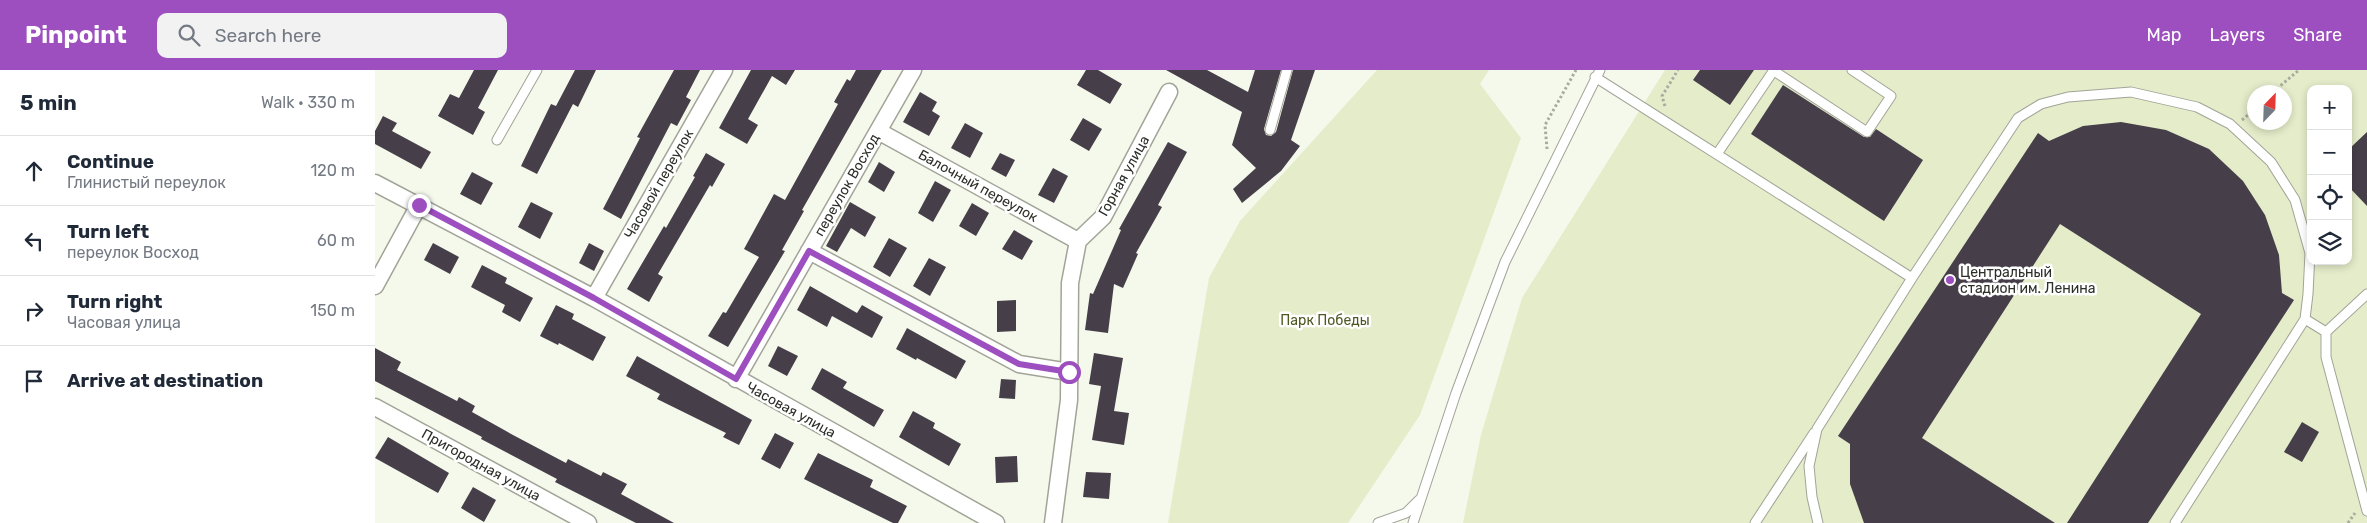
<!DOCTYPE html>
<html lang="en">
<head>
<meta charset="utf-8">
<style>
	:root { --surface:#fff; --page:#f2f2f3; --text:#1f2937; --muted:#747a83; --line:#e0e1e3; --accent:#9d4ebf }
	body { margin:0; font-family:Rubik,sans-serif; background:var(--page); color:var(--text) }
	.controls { position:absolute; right:15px; top:15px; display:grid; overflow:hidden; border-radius:10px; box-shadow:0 2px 8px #0003 }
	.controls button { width:45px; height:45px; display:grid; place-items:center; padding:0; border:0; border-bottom:1px solid var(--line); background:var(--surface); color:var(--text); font:25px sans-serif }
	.compass { position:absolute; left:1872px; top:15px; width:45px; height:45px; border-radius:50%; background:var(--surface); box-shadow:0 2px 8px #0003; rotate:23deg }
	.stop { position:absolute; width:15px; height:15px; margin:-11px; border:4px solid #9d4ebf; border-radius:50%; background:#fff }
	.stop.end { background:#9d4ebf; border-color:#fff; box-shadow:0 1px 5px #0008 }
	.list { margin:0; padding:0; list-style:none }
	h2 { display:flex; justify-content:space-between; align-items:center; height:65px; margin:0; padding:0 20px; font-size:21px }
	h2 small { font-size:16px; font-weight:400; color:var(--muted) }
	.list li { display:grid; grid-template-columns:32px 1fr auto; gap:15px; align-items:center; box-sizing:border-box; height:70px; padding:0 20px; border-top:1px solid var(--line) }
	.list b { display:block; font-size:19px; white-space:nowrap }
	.list p { margin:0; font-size:16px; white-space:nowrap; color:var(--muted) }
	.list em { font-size:16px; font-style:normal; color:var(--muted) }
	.icon { flex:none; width:28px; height:28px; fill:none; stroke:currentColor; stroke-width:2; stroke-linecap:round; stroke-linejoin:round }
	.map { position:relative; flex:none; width:1992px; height:453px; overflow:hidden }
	header { display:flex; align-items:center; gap:30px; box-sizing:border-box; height:70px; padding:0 25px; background:var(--accent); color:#fff }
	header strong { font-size:24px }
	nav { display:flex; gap:28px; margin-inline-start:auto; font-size:18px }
	.search { width:350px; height:45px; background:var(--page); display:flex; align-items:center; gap:12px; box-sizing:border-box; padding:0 18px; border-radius:10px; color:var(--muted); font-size:19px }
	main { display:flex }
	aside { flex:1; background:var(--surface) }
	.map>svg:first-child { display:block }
	.green { fill:#e4ecca; fill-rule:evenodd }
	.building { fill:#463f49 }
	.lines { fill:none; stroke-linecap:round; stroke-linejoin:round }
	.service-casing { stroke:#a1a497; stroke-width:11 }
	.minor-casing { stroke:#a1a497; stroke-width:19 }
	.path { stroke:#a8aba0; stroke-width:3; stroke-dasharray:2.5 2.5; stroke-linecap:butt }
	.service { stroke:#fff; stroke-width:9 }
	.minor { stroke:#fff; stroke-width:16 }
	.route { stroke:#9d4ebf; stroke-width:6 }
	.poi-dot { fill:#9d4ebf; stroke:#fff; stroke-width:2 }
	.labels { text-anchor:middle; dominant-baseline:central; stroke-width:5; stroke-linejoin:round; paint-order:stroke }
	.street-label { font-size:14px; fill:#2c2e28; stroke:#fff }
	.poi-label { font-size:14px; fill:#2c2e28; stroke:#fff; text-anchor:start }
	.park-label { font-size:14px; fill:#4f5822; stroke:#fff }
</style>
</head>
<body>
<header>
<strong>Pinpoint</strong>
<div class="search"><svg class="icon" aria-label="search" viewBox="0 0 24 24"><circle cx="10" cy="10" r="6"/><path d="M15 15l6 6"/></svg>Search here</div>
<nav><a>Map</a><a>Layers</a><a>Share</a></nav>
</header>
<main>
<aside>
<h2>5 min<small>Walk · 330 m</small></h2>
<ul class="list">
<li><svg class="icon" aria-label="ahead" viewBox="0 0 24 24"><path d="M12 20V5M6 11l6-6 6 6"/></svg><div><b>Continue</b><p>Глинистый переулок</p></div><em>120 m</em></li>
<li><svg class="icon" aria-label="left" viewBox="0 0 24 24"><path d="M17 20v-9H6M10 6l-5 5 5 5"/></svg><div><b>Turn left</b><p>переулок Восход</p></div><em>60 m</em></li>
<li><svg class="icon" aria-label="right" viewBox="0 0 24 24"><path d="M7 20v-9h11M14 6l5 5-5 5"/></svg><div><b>Turn right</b><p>Часовая улица</p></div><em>150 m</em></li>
<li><svg class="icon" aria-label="arrive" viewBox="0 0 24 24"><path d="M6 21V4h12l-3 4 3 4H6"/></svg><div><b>Arrive at destination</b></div></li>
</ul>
</aside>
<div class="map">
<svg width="1992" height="453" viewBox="0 0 1992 453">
	<rect width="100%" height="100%" fill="#f5f9eb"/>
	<path class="green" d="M1002 0H1114L1105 14 1146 68 1045 345 973 453H793L834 208 865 151Z
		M1290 0H1992V453H1088L1106 365 1147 228ZM1936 19H1973V191H1936ZM1880 22H1910V52H1880Z"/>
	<path class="building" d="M99 0H123L103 38 110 42 98 65 63 46 75 24 84 28Z
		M200 0H221L203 37 198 34 162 104 146 96 176 34 181 36Z
		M299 0H325L311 27 316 30 302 56 296 53 246 149 228 139 265 68 262 67Z
		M376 0H420L411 15 397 6 373 49 383 55 372 74 344 58Z
		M481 0H507L427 140 429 141 407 180 410 181 353 277 333 266 348 242 351 243 384 187 369 179 399 124 410 130 463 34 459 32 472 9 475 11Z
		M711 0H723L747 14 735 34 702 15Z
		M791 0H832L873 22 880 0H906L889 59 891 65 896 66 901 62 918 0H940L916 70 925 76 906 101 867 133 858 119 881 98 857 75 867 42Z
		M1325 0H1379L1355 35 1318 10Z
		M1408 15 1489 67H1495L1501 59 1548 90 1509 151 1376 64Z
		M545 22 562 32 557 41 565 46 554 66 528 52Z
		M8 46 22 53 17 61 56 82 46 99 0 74V61Z
		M708 48 727 59 714 81 695 70Z
		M1746 52 1791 60 1834 79 1868 111 1890 145 1904 185 1907 223 1919 230 1773 453H1692L1826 244 1685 154 1547 368 1680 453H1489L1475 414V374L1463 366 1663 63 1674 71 1708 56Z
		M590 53 608 63 595 88 576 78Z
		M1992 62V136L1973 116V80Z
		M793 72 812 82 783 135 787 137 761 183 763 184 748 218 739 214 733 263 710 260 715 223 718 224 746 160 744 159Z
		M331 83 350 94 337 117 335 115 283 204 288 207 274 232 252 219 289 156 291 158 320 107 318 106Z
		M625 83 640 90 631 107 616 99Z
		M504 92 520 102 509 122 493 112Z
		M678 98 693 106 679 133 663 125Z
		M97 102 118 113 106 135 85 124Z
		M560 111 576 120 558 152 543 143Z
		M156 132 178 143 165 169 143 157Z
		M475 132 501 147 490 167 476 158 462 182 451 176Z
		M597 133 614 143 601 166 584 156Z
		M639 160 658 171 647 190 627 179Z
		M514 168 532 178 515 207 498 197Z
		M58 173 84 187 75 204 49 190Z
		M214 173 229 181 219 201 204 193Z
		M554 188 571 197 555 226 538 216Z
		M107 195 132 208 130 213 158 228 145 252 127 242 130 235 96 217Z
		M435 216 482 243 487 235 508 247 497 268 457 246 452 257 422 240Z
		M641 230V261L622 262V231Z
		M181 235 199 244 197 249 231 267 218 291 184 273 183 275 165 266Z
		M532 258 591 291 581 309 542 288 541 290 521 279Z
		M403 276 423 286 412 306 393 296Z
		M0 278 26 292 22 300 82 331 84 327 100 336 97 342 138 365 191 393 193 389 226 406 228 402 252 414 246 424 299 453H261L180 412 182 409 106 369 107 367 0 311Z
		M719 283 748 288 739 341 754 343 749 375 717 370 726 316 714 314Z
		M262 286 377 350 364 375 348 367 351 363 282 329 285 324 251 306Z
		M447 298 472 312 468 318 509 340 499 357 436 319Z
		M626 309 641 310 640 329 624 328Z
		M538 341 560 353 558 358 586 374 574 396 524 367Z
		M1927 352 1944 362 1927 392 1909 382Z
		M400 363 419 373 405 399 386 389Z
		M13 367 74 403 63 423 0 388Z
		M443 383 498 410 495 417 532 436 523 453H518L429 409Z
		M642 386 643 412 621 413 620 387Z
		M711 402 736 403 734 429 708 427Z
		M98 417 121 430 109 452 86 438Z"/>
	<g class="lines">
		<defs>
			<path id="service" d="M1399 1 1492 62 1516 26 1477 0
				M1220 7 1537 208
				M895 60 912 0
				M122 70 162 0
				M1342 84 1399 0
				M1992 224 1951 262V287L1992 441
				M1003 453 1031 443 1044 430
				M1038 453 1081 323 1130 192 1225 0
				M1380 453 1439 363
				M1443 453 1437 427 1434 396 1442 359 1537 208 1643 48 1666 34 1693 27 1756 22 1822 37 1855 54 1896 92 1920 130 1935 183 1933 224 1930 249
				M1800 453 1930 249 1951 262"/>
			<path id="minor" d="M503 61 703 171
				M0 113 219 228 621 453
				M434 181 644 294 694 302
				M0 216 44 135
				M219 228 349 0
				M361 309 538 0
				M0 337 213 453
				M678 453 694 330 695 213 703 171 728 147 794 22"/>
		</defs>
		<use href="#service" class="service-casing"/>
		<use href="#minor" class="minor-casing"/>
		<path class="path" d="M1898 22 1924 0
			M1290 36 1287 26 1303 0
			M1867 50 1880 39
			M1172 79 1170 55 1201 0
			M1973 453 1980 443"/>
		<use href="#service" class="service"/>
		<use href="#minor" class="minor"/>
	</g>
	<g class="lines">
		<path class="route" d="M44 135 219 228 361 309 434 181 644 294 694 302"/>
	</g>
	<circle class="poi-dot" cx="1575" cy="210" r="5"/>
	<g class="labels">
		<g class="street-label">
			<text transform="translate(749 106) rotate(-61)">Горная улица</text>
			<text transform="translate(284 114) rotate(-60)">Часовой переулок</text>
			<text transform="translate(472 115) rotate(-60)">переулок Восход</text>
			<text transform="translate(603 116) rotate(29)">Балочный переулок</text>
			<text transform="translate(416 340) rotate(29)">Часовая улица</text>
			<text transform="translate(106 395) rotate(29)">Пригородная улица</text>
		</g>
		<g class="poi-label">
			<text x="1585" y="202">Центральный<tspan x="1585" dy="16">стадион им. Ленина</tspan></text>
		</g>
		<g class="park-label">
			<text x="950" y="250">Парк Победы</text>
		</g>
	</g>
</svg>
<div class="controls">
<button>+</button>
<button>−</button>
<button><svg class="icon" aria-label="locate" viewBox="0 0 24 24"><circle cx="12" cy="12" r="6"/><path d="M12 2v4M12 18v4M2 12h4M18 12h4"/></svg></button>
<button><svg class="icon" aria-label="layers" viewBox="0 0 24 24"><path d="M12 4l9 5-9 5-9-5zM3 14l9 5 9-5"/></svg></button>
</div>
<svg class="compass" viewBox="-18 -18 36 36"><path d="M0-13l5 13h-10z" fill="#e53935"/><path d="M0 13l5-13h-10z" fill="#747a83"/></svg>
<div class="stop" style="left:694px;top:302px"></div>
<div class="stop end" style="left:44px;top:135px"></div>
</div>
</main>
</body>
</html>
